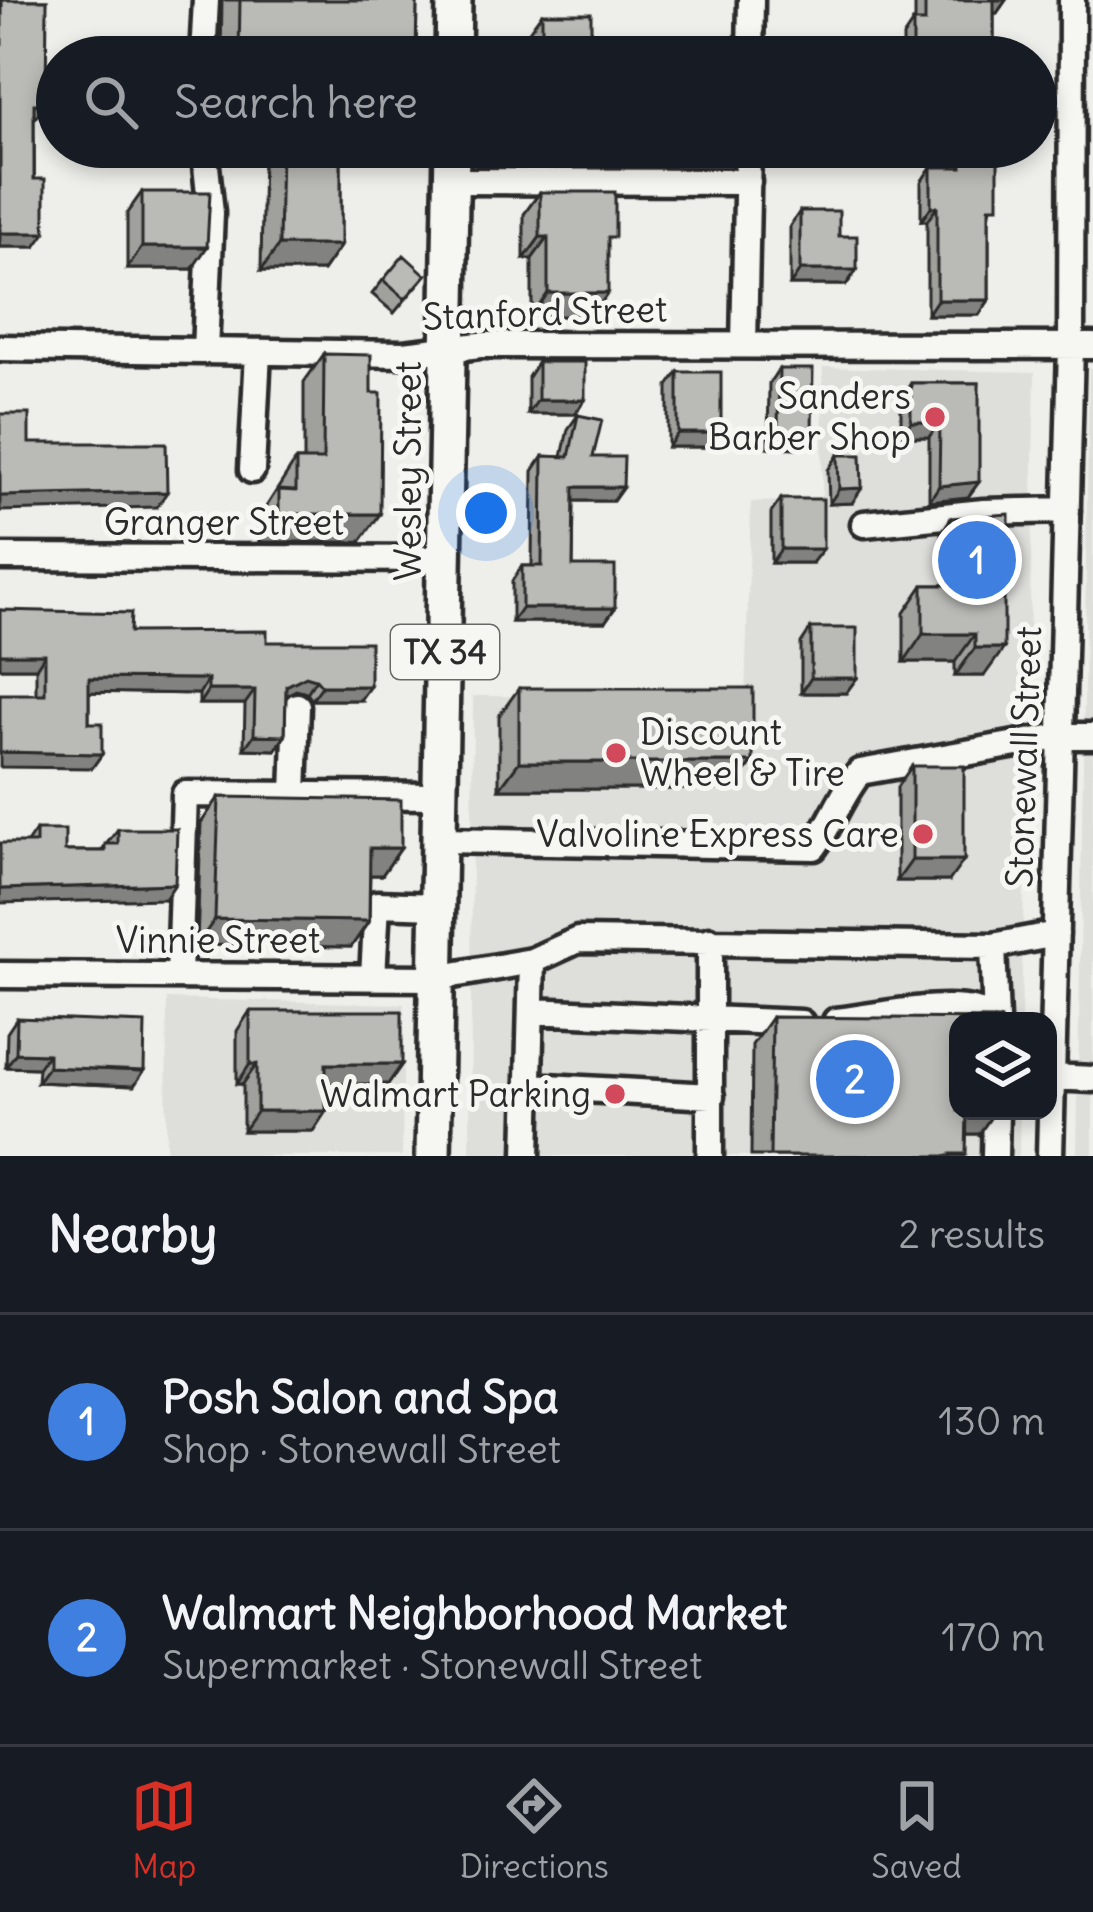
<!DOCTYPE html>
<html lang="en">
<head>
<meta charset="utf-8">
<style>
	:root { --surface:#171b24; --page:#20242c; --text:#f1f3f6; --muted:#9ea1a6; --line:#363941; --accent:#d93025 }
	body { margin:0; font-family:Delius,sans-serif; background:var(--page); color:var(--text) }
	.controls { position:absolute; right:36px; bottom:36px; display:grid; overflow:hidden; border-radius:24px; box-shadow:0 6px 18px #0003 }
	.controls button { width:108px; height:108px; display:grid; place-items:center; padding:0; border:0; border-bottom:3px solid var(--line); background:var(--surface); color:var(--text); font:60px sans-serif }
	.you { position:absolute; left:486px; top:513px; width:42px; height:42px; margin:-30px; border:9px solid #fff; border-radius:50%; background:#1a73e8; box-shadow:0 0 0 18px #1a73e833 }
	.badge { display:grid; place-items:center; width:78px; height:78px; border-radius:50%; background:var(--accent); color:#fff; font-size:39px; font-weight:700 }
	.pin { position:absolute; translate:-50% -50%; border:6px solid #fff; box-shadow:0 3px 12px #0006 }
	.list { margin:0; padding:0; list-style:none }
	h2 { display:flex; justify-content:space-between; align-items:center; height:156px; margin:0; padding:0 48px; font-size:51px }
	h2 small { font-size:39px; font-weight:400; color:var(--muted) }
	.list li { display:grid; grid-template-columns:78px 1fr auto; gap:36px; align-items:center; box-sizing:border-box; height:216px; padding:0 48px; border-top:3px solid var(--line) }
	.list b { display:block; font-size:45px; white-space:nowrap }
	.list p { margin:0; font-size:39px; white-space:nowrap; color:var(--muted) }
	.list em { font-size:39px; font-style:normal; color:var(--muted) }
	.icon { flex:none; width:66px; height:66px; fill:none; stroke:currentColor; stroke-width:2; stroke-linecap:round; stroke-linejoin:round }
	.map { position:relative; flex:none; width:1093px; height:1156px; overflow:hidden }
	.search { position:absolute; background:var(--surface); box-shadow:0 6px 18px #0003; left:36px; right:36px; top:36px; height:132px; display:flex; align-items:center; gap:30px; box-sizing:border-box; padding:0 42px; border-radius:66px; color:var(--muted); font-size:45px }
	.sheet { height:588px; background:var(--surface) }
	nav { display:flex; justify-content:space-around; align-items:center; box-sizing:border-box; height:168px; border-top:3px solid var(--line); background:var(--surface); font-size:33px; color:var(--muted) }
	nav a { display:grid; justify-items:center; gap:6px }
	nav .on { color:var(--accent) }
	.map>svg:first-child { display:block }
	.built { fill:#dededb }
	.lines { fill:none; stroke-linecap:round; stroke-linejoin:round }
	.minor-casing { stroke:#2b2b2b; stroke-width:33 }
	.major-casing { stroke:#2b2b2b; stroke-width:42 }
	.minor { stroke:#f6f6f2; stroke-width:24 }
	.major { stroke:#f6f6f2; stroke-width:33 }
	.wall { fill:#a0a09d; stroke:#2b2b2b; stroke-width:3 }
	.shaded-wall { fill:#828280; stroke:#2b2b2b; stroke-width:3 }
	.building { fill:#babab7; stroke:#2b2b2b; stroke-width:3 }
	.poi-dot { fill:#d1495b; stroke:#f6f6f2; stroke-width:4.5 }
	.labels { text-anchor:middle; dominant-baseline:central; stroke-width:10; stroke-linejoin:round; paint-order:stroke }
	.shield { fill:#f6f6f2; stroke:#686867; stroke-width:3 }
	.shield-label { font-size:33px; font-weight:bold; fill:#2b2b2b }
	.street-label { font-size:36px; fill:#2b2b2b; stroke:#f6f6f2 }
	.poi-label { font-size:36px; fill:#2b2b2b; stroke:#f6f6f2; text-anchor:end }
</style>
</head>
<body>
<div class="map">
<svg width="1093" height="1156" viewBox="0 0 1093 1156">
	<rect width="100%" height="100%" fill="#eeeeea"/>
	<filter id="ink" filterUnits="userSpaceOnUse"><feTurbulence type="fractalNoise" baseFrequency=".00833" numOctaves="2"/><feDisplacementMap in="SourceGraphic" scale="24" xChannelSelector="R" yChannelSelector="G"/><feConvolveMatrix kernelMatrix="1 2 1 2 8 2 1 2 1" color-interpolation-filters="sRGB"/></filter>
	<g filter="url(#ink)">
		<path class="built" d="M823 367 1035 372 1021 1021H958V1111H1020L1019 1156H470L473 696 745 698 751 502 822 500Z
			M1089 368H1093V1156H1077Z
			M167 999 404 1004 402 1156H166Z"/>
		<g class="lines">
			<defs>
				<path id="minor" d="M203 57 206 0
					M750 57 751 0
					M204 147 211 213 205 351
					M452 181 748 182
					M744 345 748 147
					M0 348 404 354 480 345 1093 346
					M252 470 258 352
					M864 524 984 512 1067 510
					M0 557 447 559
					M294 795 297 706
					M440 840 814 847C832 823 841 795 860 772L1061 736H1093
					M710 940V1156
					M993 946 996 1020
					M0 975 436 978 532 961 578 940 993 946 1056 934
					M179 976 185 794 441 796
					M373 977 377 904 438 906
					M531 1011 801 1023
					M836 1021C874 1017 969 994 996 1021
					M1052 1077 1093 1079
					M529 1086 711 1096
					M527 1156 532 961
					M995 1156 996 1111
					M1050 1156 1071 346 1072 0"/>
				<path id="major" d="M453 57 454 0
					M433 1156 452 147"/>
			</defs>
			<use href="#minor" class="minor-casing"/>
			<use href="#major" class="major-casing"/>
			<use href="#minor" class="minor"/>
			<use href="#major" class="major"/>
		</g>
		<path class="wall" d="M0 0H47L34 118 35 247H0Z
			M222 0H417L416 57H221Z
			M915 0H1006L997 13H994V57H903V37L913 22H915Z
			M542 13 591 57H522V41Z
			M263 147H341V245L323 271H261Z
			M531 147H591L579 165H531Z
			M952 147H1007L998 162 989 219V300L979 315H927V221H921V182L931 167H952Z
			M142 192 192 269H127V213Z
			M540 192 608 246 592 316H532V259H524V214Z
			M800 211 839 236 857 270 846 285H790V226Z
			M426 275 394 313 372 294 383 280Z
			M324 354 360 542H259V518L296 460H304V382Z
			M538 362 575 414H528V377Z
			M779 369 812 433 802 448 768 447 769 383Z
			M678 372 710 447H668V386Z
			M911 383H979L968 497 929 501V437H901V398Z
			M578 415 593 457 623 487 613 501H574L573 566 615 608 605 622H512V581L522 566H532L533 471 543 456 562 457 568 429Z
			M838 455 852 503 829 504 828 470Z
			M781 499 812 563H771V513Z
			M951 518 999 573H955V548H941V533Z
			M923 585H1004L984 676H955V662H904V613Z
			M0 610 130 632 267 642 360 700H312L307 693 296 690 286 695 285 736 275 750 244 749 245 704H199V694L89 692V723L102 754 92 768 36 694V668H0Z
			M811 628 846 693H801V643Z
			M519 688 753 762 733 789H499V716Z
			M912 766 949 881H897V787Z
			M219 797 401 848 382 875H370L369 921 351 947 197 945 201 823Z
			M118 829 165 899 27 843 36 830 65 851H101Z
			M250 1011 402 1064 388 1084H326V1111L313 1131H243V1084H237V1031Z
			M772 1017 979 1134H966L965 1156H751L752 1045Z
			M17 1018 134 1086 37 1082 38 1068 6 1067 7 1033Z"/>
		<path class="shaded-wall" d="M992 0H1006L997 13H983Z
			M34 104H46L35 118H24Z
			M543 147H591L579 165H531Z
			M998 148H1007L997 162Z
			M931 207H937L927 221H921Z
			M0 233H45L35 247H0Z
			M540 237H548L532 259H524Z
			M279 245H341L323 271H261Z
			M142 247H207L192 269H127Z
			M800 270H857L846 285H790Z
			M548 293H608L592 316H532Z
			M937 300H989L979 315H927Z
			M538 400H585L575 414H528Z
			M911 422H940L929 437H901Z
			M678 433H721L710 447H668Z
			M778 433H812L802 448 768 447Z
			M979 482 968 497 929 501 939 486Z
			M574 487H623L613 501H564Z
			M862 488 852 503 829 504 839 489Z
			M167 492 157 507 0 511V496Z
			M279 514H380L360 542H259Z
			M951 533H965L955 548H941Z
			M781 549H823L812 563H771Z
			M965 558H1009L999 573H955Z
			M522 608H615L605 622H512Z
			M923 634H975L955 662H904Z
			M975 648H1004L984 676H955Z
			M0 654H45L36 668H0Z
			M306 676 316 679 307 693 296 690 276 700 286 686Z
			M89 678 208 679 199 694 79 692Z
			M811 678H857L846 693H801Z
			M322 686H370L360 700H312Z
			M208 690H255L245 704H199Z
			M254 735 285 736 275 750 244 749Z
			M0 752 102 754 92 768 0 767Z
			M519 762H753L733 789H499Z
			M370 848H401L382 875H352Z
			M912 860H964L949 881H897Z
			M175 884 165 899 0 903V889Z
			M215 919 369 921 351 947 197 945Z
			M16 1053 48 1054 38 1068 6 1067Z
			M250 1064H257L243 1084H237Z
			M326 1064H402L388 1084H313Z
			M48 1067 144 1071 134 1086 37 1082Z
			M257 1111H326L313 1131H243Z
			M963 1111H995L979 1134H947Z"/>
		<path class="building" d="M2 0H47L46 104H34V179H45V233H0V44H2Z
			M240 0H417L416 57H239Z
			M925 0H994V57H913V22H925Z
			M542 13H591V57H550V53H542Z
			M281 147H341V245H279Z
			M962 147H1007L998 148V207H989V300H937V207H931V167H962Z
			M142 192H210L207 247H142Z
			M540 192H615V237H608V293H548V237H540Z
			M800 211H839V236H857V270H800Z
			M404 255 426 275 405 299 383 280Z
			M324 354 371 355V393H381L380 514H279V490L296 491V460H323Z
			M538 362H585V400H538Z
			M779 369H813L812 433H778Z
			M678 372H721V433H678Z
			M911 383H979V482L939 486 940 422H911Z
			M0 414H29V443H166L167 492 0 496Z
			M578 415 602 420 593 457H624L623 487H574L573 566H615V608H522V566H542L543 456 569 457Z
			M838 455H861L862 488 839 489Z
			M781 499H823V549H781Z
			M1009 514V558H965V533H951V518Z
			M923 585H1004V648H975V634H923Z
			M0 610 131 613 130 632 267 631V642H370V686H322L316 679 306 676 286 686 285 736 254 735 255 690H208V679L89 678V723H102V754L0 752V694H45V654H0Z
			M811 628H857V678H811Z
			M519 688H753V762H519Z
			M912 766H964V860H912Z
			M219 797 401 800V848H370L369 921 215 919Z
			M118 829H177L175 884 0 889V901V843H36V830H65V851H105V844H118Z
			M250 1011H402V1064H326V1111H257V1064H250Z
			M772 1017 1001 1019V1021H958V1111H967L966 1154H951V1156H770Z
			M17 1018 145 1023 144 1071 48 1067V1054L16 1053Z"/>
	</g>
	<g class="poi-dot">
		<circle cx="935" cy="417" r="12"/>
		<circle cx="616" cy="753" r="12"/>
		<circle cx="923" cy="834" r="12"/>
		<circle cx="615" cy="1094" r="12"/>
	</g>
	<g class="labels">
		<rect class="shield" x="391" y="625" width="108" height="54" rx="9"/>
		<g class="shield-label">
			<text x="445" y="652">TX 34</text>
		</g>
		<g class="street-label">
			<text transform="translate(545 313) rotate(-2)">Stanford Street</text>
			<text transform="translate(408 471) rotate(-90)">Wesley Street</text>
			<text x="224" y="522">Granger Street</text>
			<text transform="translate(1024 757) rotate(-88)">Stonewall Street</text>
			<text x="218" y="940">Vinnie Street</text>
		</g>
		<g class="poi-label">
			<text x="911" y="396">Sanders<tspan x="911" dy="41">Barber Shop</tspan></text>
			<text x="640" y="732" text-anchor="start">Discount<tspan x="640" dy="41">Wheel &amp; Tire</tspan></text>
			<text x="899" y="834">Valvoline Express Care</text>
			<text x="591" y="1094">Walmart Parking</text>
		</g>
	</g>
</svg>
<div class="controls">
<button><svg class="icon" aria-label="layers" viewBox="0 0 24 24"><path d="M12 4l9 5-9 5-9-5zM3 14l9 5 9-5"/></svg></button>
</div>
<div class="you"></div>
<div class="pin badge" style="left:977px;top:560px;background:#3f7fe0">1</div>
<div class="pin badge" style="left:855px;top:1079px;background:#3f7fe0">2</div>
<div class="search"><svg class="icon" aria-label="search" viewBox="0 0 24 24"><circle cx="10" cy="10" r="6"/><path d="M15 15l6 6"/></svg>Search here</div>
</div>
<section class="sheet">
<h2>Nearby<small>2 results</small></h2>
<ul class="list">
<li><span class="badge" style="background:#3f7fe0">1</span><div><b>Posh Salon and Spa</b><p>Shop · Stonewall Street</p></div><em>130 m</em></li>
<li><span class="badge" style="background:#3f7fe0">2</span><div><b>Walmart Neighborhood Market</b><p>Supermarket · Stonewall Street</p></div><em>170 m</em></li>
</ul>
</section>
<nav>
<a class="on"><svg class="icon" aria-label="map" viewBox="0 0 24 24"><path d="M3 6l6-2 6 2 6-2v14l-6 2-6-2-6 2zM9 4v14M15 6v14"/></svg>Map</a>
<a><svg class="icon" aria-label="directions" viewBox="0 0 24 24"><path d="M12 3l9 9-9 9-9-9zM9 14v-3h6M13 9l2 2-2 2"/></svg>Directions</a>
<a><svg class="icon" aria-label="saved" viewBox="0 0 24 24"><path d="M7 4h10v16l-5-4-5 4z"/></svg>Saved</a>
</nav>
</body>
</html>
